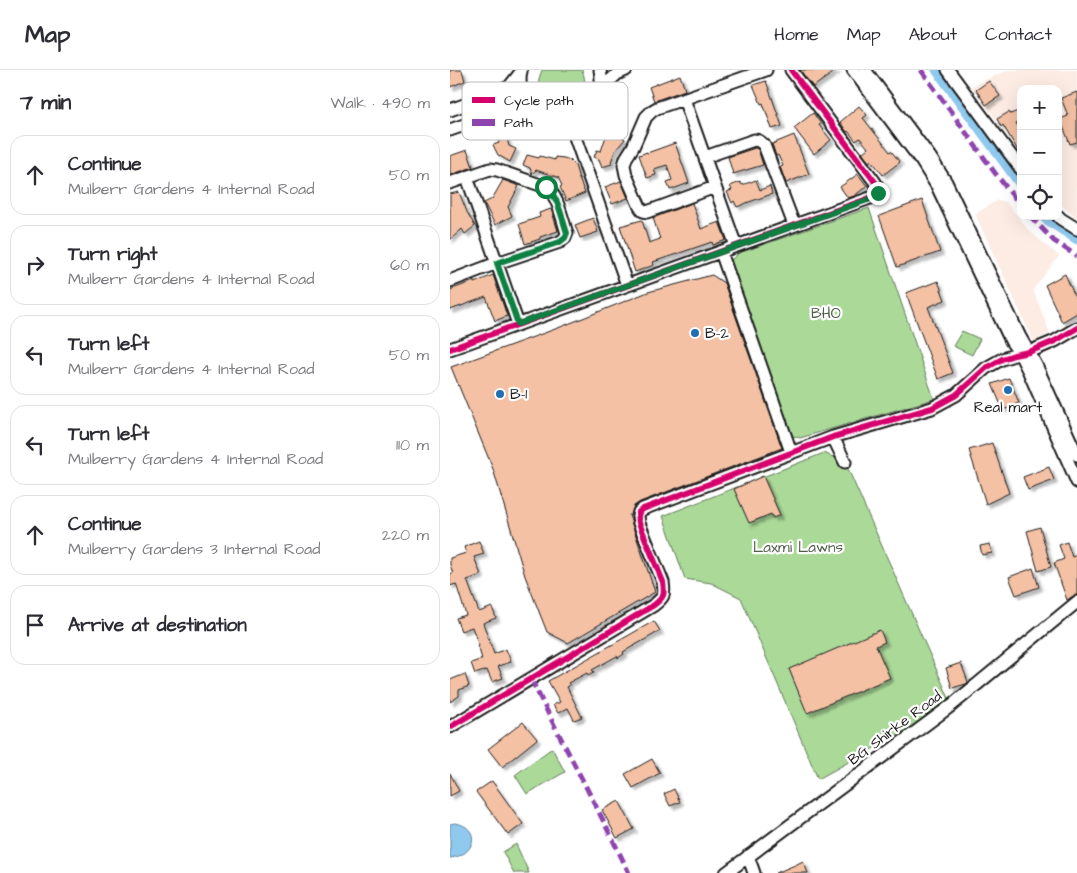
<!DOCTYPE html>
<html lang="en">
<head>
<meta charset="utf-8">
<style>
	:root { --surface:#fff; --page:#f7f7f7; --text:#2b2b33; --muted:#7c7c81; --line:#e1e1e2 }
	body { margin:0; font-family:"Architects Daughter",sans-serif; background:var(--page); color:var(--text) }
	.controls { position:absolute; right:15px; top:15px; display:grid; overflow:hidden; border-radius:10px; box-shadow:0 5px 20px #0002 }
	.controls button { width:45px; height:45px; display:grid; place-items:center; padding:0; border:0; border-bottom:1px solid var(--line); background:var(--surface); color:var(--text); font:25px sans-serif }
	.stop { position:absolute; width:15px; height:15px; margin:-11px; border:4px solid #0b8043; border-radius:50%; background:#fff }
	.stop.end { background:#0b8043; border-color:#fff; box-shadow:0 1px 5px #0008 }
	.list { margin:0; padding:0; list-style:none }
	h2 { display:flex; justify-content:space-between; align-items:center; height:65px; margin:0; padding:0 20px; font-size:21px }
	h2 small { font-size:16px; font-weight:400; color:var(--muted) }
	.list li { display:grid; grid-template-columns:32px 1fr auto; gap:15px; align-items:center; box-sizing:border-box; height:80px; margin:0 10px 10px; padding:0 10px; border:1px solid var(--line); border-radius:15px }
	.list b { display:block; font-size:19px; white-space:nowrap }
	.list p { margin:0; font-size:16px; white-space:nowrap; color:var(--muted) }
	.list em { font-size:16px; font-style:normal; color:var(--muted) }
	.icon { flex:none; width:28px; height:28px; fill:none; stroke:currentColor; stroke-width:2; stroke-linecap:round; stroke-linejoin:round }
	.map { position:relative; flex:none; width:627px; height:803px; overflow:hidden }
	header { display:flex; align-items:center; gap:30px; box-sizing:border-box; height:70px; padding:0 25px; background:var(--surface); border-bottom:1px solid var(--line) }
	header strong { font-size:24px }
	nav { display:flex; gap:28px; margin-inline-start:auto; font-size:18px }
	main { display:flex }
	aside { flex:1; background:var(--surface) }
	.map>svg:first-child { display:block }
	.built { fill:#fcece4 }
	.green { fill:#aad998; stroke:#637a5a }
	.water { fill:#8fc9ee; stroke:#61849a }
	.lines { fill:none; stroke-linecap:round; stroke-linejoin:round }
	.canal { stroke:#8fc9ee; stroke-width:9 }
	.building { fill:#f4c1a5; stroke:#1c1c1c; filter:url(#shadow) }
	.minor-casing { stroke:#1c1c1c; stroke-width:15 }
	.minor { stroke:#fff; stroke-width:11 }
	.quiet { stroke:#8e44ad; stroke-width:5; stroke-dasharray:10 5; stroke-linecap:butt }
	.cycleway-casing { stroke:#fff; stroke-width:9 }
	.cycleway { stroke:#d6006c; stroke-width:6 }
	.route { stroke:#0b8043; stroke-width:6 }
	.poi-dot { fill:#1f6fb2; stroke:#fff; stroke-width:2 }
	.labels { text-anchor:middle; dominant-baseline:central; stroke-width:4.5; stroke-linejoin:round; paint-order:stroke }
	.park-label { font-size:15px; fill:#4e5e47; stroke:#fff }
	.poi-label { font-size:15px; fill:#1c1c1c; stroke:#fff; text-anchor:start }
	.street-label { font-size:15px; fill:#1c1c1c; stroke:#fff }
	.key { fill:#fff; stroke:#bbb; stroke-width:1 }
	.key-label { font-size:14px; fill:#1c1c1c }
</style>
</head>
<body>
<header>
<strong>Map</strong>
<nav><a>Home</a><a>Map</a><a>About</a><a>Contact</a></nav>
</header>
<main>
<aside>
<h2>7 min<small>Walk · 490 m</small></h2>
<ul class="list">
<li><svg class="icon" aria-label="ahead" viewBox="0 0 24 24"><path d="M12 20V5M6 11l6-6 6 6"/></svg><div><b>Continue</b><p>Mulberr Gardens 4 Internal Road</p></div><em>50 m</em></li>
<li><svg class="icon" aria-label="right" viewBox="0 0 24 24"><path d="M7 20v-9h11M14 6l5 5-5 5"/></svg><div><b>Turn right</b><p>Mulberr Gardens 4 Internal Road</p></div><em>60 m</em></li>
<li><svg class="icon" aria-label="left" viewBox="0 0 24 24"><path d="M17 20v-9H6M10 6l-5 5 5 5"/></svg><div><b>Turn left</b><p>Mulberr Gardens 4 Internal Road</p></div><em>50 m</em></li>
<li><svg class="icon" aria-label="left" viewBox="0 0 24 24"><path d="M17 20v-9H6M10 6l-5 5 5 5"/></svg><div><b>Turn left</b><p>Mulberry Gardens 4 Internal Road</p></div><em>110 m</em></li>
<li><svg class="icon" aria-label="ahead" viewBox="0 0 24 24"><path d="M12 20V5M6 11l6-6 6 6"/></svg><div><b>Continue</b><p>Mulberry Gardens 3 Internal Road</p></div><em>220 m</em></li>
<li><svg class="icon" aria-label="arrive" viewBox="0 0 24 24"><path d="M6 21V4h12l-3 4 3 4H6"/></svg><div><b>Arrive at destination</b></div></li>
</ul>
</aside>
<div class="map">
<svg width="627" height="803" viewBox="0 0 627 803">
	<defs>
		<filter id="shadow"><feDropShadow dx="3.5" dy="3.5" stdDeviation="1" flood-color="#0004"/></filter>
	</defs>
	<rect width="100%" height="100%" fill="#fff"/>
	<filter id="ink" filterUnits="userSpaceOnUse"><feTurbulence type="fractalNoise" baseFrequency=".02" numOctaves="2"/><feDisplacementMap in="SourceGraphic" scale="10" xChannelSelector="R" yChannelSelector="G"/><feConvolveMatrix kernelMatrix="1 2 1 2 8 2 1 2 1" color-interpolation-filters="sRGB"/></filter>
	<g filter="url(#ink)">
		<path class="built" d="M558 0H627V149L608 132V19H571V82L521 16Z
			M548 130 556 132 578 160 609 186 583 220 600 263 584 272 525 144Z"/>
		<path class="green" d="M92 0H132C147 35 94 48 89 15 88 10 90 5 92 0Z
			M419 138 484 329 350 368 343 366 339 360 282 200 281 190 289 183Z
			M512 261 530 269 522 285 503 276Z
			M374 383 395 392 502 635 368 709 291 528 261 513 235 509 213 446Z
			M102 678 115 702 77 724 65 705Z
			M66 774 79 803H64L53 782Z"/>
		<path class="water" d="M5 753C32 757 26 786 0 788V754Z"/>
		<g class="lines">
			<path class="canal" d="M486 0 571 116
				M593 146 595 149 627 170"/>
		</g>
		<path class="building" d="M0 0H12L15 11 0 17Z
			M350 0H387L363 17Z
			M230 5 235 20 204 31 199 17Z
			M316 11 332 56 322 59 313 33 311 34 303 15Z
			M539 11 550 26 536 35 526 20Z
			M627 22V72L620 74 610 49 618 46 611 28Z
			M409 36 417 45 413 48 440 82 441 81 450 92 433 105 421 90 419 92 412 83 418 78 410 68 406 71 398 61 397 62 390 52Z
			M571 40V51L566 53 571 61V86L553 55 551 57 547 49 559 42 560 44Z
			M363 43 371 54 369 55 381 70 364 84 344 58Z
			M163 59 175 69 165 81 161 92 162 94 152 97 149 89 144 87 147 80 151 81 155 69Z
			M344 65 359 104 336 113 330 97 333 96 328 85 326 86 322 74Z
			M56 66 59 76 66 79 60 92 48 85 43 75 49 73 48 69Z
			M225 73 239 113 220 120 217 112 222 110 217 95 204 99 206 105 197 108 189 85 197 82V83Z
			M305 78 308 79 313 95 283 104 278 87Z
			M17 80 23 97 0 105V86Z
			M77 85 89 88 90 86 105 90V87L114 88 120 90 125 95 129 109 135 123 116 131 110 117 112 116 108 107 100 105 86 100 82 104 80 98 73 95Z
			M408 104 417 116 404 126 398 128 390 117Z
			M53 110 69 116 58 137 62 146 45 155 34 133 42 129Z
			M306 110 310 120 320 116 322 124 299 132 287 137 284 131 282 133 277 122 282 120 280 116 290 112 292 115Z
			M171 111 178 128 162 134 155 117Z
			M9 122 17 142 25 156 15 164 12 159 0 170V124Z
			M472 130 490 182 447 197 429 146Z
			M242 133 251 159 269 152 276 170 263 175 262 172 203 192 204 195 185 202 170 156 192 150 199 173 210 169 203 148Z
			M101 139 108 161 90 167V169L75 174 69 154 90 147 89 143Z
			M143 148 148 162 130 168 125 155Z
			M615 204 627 231V243L612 252 595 215Z
			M43 205 57 246 45 251 36 227 0 240V220L24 211V213Z
			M262 205 274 213 332 378 190 432 184 436 181 445H179L182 454 205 522 118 573 97 562 75 506 43 399 1 297 108 258 198 222Z
			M488 211 495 230 478 237 503 303 488 309 456 223Z
			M559 308 569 333 553 340 542 314Z
			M542 373 559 423 536 434 519 380Z
			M599 397 604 410 578 420 573 407Z
			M313 406 330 445 323 448 321 444 299 453 284 419Z
			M590 457 601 497 588 501 577 461Z
			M29 471 34 484 24 487 31 505 17 510 29 542 42 537 46 548 33 553 44 584 56 579 61 592 48 596 53 608 42 612 37 600 25 604 21 593 32 589 28 576H29L22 557 11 561 6 548 16 545 6 514 0 516V504L3 503 0 495V488L16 483 14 477Z
			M617 472 622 487 627 485V525L623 526 617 530 604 493 614 489 609 475Z
			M540 474 542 483 532 485 530 476Z
			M583 498 589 517 566 525 559 507Z
			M204 551 210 561 173 582 174 584 168 588 167 586 142 600 144 602 138 605 137 603 118 613 120 615 117 617 132 647 124 650 118 638 108 643 103 635 110 632 98 611Z
			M430 560 435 572 426 576 440 608 357 643 339 599Z
			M511 593 518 612 516 614 502 618 496 598Z
			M15 604 19 616 9 620V626L0 632V610Z
			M73 652 87 669 52 697 38 679Z
			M202 689 210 703 183 718 175 704Z
			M0 703 9 721 0 726Z
			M42 711 73 754 58 765 26 722Z
			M224 719 230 732 220 736 214 724Z
			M169 731 184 759 167 768 152 740Z
			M353 791 358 803H326L345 795Z"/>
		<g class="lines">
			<defs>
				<path id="minor" d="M71 0C69 11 70 21 75 30 97 71 160 48 150 0
					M403 0 472 92 487 116 561 271 570 284 579 302 627 412
					M415 0 480 87 496 112 570 267 586 295 627 385
					M498 0 571 99
					M151 19 167 4 176 0
					M234 29 286 176
					M0 40 50 22 60 16 71 2
					M119 50 177 215
					M0 60 56 40 71 39 84 43
					M255 87 304 70C309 70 311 72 314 75L344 155
					M17 107 68 254
					M0 113 40 99 47 100 96 117C108 125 112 149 117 163L115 168 110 172 47 193 0 211
					M265 117 197 142 193 141 190 137 176 105 174 95 176 88 183 77 196 47 202 41 207 38 316 0
					M608 146 611 149 627 159
					M271 182 341 382
					M0 279 423 127 427 123 428 118 425 112 341 0
					M383 367 395 392
					M0 657 204 535C214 527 215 525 213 512L189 453 188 446 189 442 193 439 383 367 482 338 506 325 536 298 552 289 564 285 579 282 605 271 627 258
					M298 786 304 803
					M276 803 502 635 627 532"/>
			</defs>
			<use href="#minor" class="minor-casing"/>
			<use href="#minor" class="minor"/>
			<path class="quiet" d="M471 0 545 103 571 136
				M580 146 604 171 627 186
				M81 609C113 674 148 738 179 803"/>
			<defs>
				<path id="cycleway" d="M0 279 423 127 427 123 428 118 425 112 341 0
					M0 657 204 535C214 527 215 525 213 512L189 453 188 446 189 442 193 439 383 367 482 338 506 325 536 298 552 289 564 285 579 282 605 271 627 258"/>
			</defs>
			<use href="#cycleway" class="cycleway-casing"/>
			<use href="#cycleway" class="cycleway"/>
		</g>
	</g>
	<g class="lines" filter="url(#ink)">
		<path class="route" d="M96 117C108 125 112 149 117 163L115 168 110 172 47 193 68 254 423 128 428 123"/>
	</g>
	<g class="poi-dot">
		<circle cx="245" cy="263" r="5"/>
		<circle cx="558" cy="320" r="5"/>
		<circle cx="50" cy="324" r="5"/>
	</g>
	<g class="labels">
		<g class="park-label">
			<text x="376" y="243">BHO</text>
			<text x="348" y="477">Laxmi Lawns</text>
		</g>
		<g class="poi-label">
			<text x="255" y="263">B-2</text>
			<text x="60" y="324">B-1</text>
			<text x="558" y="337" text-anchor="middle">Real mart</text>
		</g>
		<g class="street-label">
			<text transform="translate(445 658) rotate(-37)">BG Shirke Road</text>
		</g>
	</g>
	<rect x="12" y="12" width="166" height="58" rx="8" class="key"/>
	<rect x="22" y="27" width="23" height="6" fill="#d6006c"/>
	<rect x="22" y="49" width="23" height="7" fill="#8e44ad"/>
	<g class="key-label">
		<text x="54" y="35">Cycle path</text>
		<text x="54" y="57">Path</text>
	</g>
</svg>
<div class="controls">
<button>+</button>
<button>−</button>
<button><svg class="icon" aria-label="locate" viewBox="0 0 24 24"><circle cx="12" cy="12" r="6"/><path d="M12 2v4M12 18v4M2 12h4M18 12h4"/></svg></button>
</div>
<div class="stop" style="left:96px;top:117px"></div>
<div class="stop end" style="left:428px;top:123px"></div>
</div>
</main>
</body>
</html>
